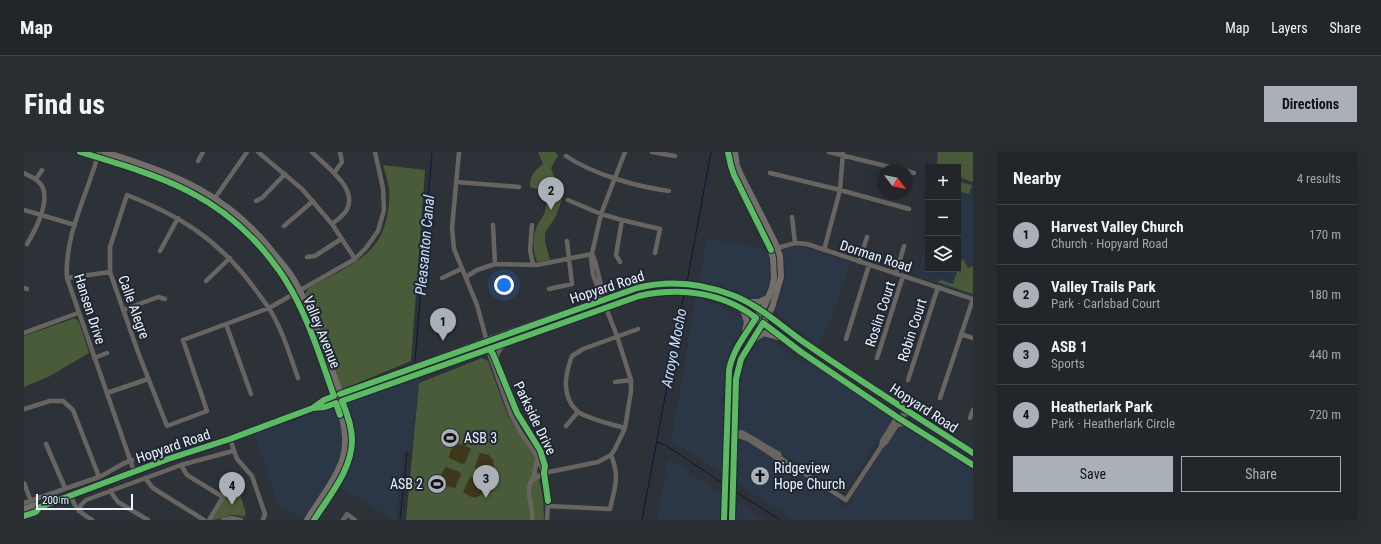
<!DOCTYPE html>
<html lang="en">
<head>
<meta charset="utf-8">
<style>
	:root { --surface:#22262a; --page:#2a2e32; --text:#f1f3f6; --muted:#a2a5a8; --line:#3f4347; --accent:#aab0b7 }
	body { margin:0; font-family:"Roboto Condensed",sans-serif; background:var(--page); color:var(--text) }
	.controls { position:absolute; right:12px; top:12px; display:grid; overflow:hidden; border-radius:0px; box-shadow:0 4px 16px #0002 }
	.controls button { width:36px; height:36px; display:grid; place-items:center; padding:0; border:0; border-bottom:1px solid var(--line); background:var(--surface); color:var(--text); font:20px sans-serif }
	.compass { position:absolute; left:853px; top:12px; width:36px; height:36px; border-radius:50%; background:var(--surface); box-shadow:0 4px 16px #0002; rotate:122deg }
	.scale { position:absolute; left:12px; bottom:10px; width:97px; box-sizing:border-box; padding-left:4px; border:2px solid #eef4fc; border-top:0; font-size:11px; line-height:14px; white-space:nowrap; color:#eef4fc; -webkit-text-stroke:3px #1e2733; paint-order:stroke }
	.you { position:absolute; left:480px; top:133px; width:14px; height:14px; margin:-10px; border:3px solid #fff; border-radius:50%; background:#1a73e8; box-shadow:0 0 0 6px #1a73e833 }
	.badge { display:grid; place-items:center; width:26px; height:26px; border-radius:50%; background:var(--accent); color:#111; font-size:13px; font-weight:700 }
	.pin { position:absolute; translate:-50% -33px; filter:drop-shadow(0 1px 2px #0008) }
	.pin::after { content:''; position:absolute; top:21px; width:14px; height:12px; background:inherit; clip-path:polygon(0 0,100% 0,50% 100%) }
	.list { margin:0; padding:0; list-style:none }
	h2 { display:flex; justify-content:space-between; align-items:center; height:52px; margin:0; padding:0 16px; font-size:17px }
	h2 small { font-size:13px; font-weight:400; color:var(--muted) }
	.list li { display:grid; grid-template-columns:26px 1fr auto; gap:12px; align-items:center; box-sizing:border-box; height:60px; padding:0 16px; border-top:1px solid var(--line) }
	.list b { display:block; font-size:15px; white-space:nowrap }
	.list p { margin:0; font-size:13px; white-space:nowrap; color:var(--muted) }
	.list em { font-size:13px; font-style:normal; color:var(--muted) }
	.actions { display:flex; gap:8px; padding:12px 16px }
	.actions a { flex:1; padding:9px 0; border:1px solid var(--accent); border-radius:0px; text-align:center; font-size:14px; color:var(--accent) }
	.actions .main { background:var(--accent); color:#111 }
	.icon { flex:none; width:22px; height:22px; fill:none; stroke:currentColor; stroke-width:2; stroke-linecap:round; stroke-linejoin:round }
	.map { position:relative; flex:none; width:949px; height:368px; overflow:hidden; border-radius:0px }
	header { display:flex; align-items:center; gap:24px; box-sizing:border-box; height:56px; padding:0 20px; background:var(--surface); border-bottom:1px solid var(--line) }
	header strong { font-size:19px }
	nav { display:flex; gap:22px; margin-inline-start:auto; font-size:14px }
	.intro { display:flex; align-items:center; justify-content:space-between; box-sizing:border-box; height:96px; padding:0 24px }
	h1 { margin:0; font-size:28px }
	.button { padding:10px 18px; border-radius:0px; background:var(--accent); color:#111; font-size:14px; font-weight:700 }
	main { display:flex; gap:24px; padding:0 24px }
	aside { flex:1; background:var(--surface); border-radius:0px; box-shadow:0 4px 16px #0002 }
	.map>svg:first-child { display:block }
	.built { fill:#2b3647 }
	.green { fill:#4a5b3a }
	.sand { fill:#3d371b }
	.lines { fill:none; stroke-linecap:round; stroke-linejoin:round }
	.stream { stroke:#041a3d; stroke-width:1 }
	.minor { stroke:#686560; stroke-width:4.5 }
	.major { stroke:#736e69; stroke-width:6 }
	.cycleway-casing { stroke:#1e2733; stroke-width:8 }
	.cycleway { stroke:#5cba63; stroke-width:6 }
	.labels { text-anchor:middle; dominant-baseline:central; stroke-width:4; stroke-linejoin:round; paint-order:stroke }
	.street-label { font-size:14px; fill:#eef4fc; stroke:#1e2733 }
	.poi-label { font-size:14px; fill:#eef4fc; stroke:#1e2733; text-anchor:start }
	.water-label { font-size:15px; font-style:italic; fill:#cce0fc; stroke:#1e2733 }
</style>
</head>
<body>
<header>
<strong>Map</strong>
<nav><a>Map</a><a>Layers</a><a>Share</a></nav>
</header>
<div class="intro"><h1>Find us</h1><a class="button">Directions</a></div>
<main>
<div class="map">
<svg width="949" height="368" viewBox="0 0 949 368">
	<rect width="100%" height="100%" fill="#2d3238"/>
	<path class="built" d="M912 0H949V143L892 125 904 86V117H934V15H910Z
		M683 86 743 97 746 120 743 140 738 147 728 148 701 136 675 129Z
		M770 95H780L826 110 805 173 793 192 753 162 752 156 760 133 762 121 760 101 764 96Z
		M672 145 688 150 720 167 721 173 707 197 701 218 698 252 700 260 699 322 647 288Z
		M739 184 744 185 776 210 784 211 864 263 866 266V271L865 273 824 336 820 340 814 339 725 281 716 277 714 275 715 223 723 206Z
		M396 224 387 300H379L372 368H370L314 334 329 299 320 250Z
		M312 253 318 274 320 292 317 307 309 324 281 368H280L254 353 230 282Z
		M879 273 949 318V368H770L713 331V295L717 290 723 289 813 347 818 354 824 355 828 351 829 343 872 277 873 275Z
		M644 306 698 341V368H633Z
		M713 350 723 356 741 368H712Z"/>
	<path class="green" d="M514 0H531L534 3 527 16 530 24V38L539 44 532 64 521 81V90L526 108 513 110C508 98 508 82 515 70 519 65 522 60 522 53 521 48 519 43 517 38L506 35C506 23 510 19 519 12Z
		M914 0H949V30L934 25V15H913Z
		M359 13 401 18 387 209 317 238 281 142 284 137C302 126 336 111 349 95 361 82 367 55 365 37 364 29 361 21 359 13Z
		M936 30 948 33 945 42 934 39Z
		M938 107 940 108 944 116 949 114V142L913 130 917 128 929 132 930 129 927 128H930Z
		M51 166 55 170 65 201 24 225 0 235V184Z
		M458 206 464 209 484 264 510 303 519 346 520 368H382L395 231Z
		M209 333 214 336 222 361 220 365C203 359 202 368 187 368Z"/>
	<path class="sand" d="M435 292 440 293 447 297 441 311 438 312 425 306C426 299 427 294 435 292Z
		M456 301 465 303 469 308 470 315 465 323 452 318 451 315Z
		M422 315 436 320 437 323 431 336 421 334C414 327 416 322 422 315Z
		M447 325 461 331 458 342C451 348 446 345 439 340L445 327Z"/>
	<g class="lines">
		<path class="stream" d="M663 130 687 0
			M391 209 408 0
			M633 290 643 294 698 331
			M712 340 756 368
			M376 368 383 301
			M618 368 660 143"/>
		<path class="minor" d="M75 0C64 41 40 83 43 126L110 319
			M234 0 278 37 308 72 331 107
			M288 0C301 14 336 37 322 59 318 65 313 68 308 72
			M435 0 428 76 430 97 453 153 465 197 466 204 487 263 497 281 511 301 520 321
			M628 0 651 4
			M805 0 878 18
			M542 4C568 22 614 35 645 39
			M174 9 179 0
			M883 19 890 21
			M0 21C7 25 16 28 19 36 25 52 11 79 3 92
			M310 21 318 10 316 0
			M746 21 816 38 885 57
			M12 27 18 18
			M432 30 495 35
			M191 46 223 0
			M544 48 577 62 598 68 636 77 631 101
			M232 49 238 46 261 22
			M0 58 51 73
			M768 65 771 91
			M469 73 471 112
			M508 73 506 98 509 113
			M260 74 289 49
			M750 97 771 91 783 92 949 147
			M800 98 816 38 819 0
			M136 99 154 66
			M568 102C571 105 579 141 579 146
			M283 105 291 104 317 87
			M596 110 592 103 598 68
			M835 110 843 85
			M872 122 880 94
			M442 125 453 118 471 112 513 113 568 102
			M43 126 86 120
			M418 126 437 117
			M182 129 206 106
			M0 136 3 137
			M525 137 548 132 543 89
			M99 158 134 145 141 147
			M202 172 227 242
			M0 181 54 161
			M937 182 949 186
			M822 187 845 113
			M466 197 469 202 493 261 516 298 521 314 520 321 524 349 523 368
			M70 206 83 201
			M853 206 879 124
			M473 208V202L480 192
			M274 226C267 207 261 185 251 167 246 156 238 147 231 137 196 89 157 64 103 43L86 95V120L114 200 143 274 183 259 159 188 245 156 331 107 342 96 354 79 360 58 359 36 351 0
			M884 228 914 135
			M591 230 607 228
			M83 241 124 227
			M916 246 949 147
			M0 257 26 249H39L49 258 75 325
			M946 266 949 258
			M542 274 554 260
			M601 276C590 273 561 266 553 259 537 244 541 222 548 204L559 197 614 177
			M711 283 724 287 753 306H756L822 348 857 295 862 290 873 273 883 271
			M703 284 711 283 717 280 721 282 755 302 756 306
			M206 287 213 307 228 324 241 362 239 368
			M22 292 41 336
			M857 295 858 289 873 265 886 261
			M157 313 163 323 199 345 185 368
			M121 326 129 336 180 368
			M509 327 513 308
			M0 331 7 349
			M86 339 94 350 124 368
			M47 343C50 356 57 361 68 368
			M0 351 75 325C86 320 96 312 108 308
			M524 354 586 357C591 334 596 326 587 303
			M55 359 57 353 62 348 157 313 209 299
			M199 368 208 366 217 368
			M319 368 323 362 331 368
			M508 368C510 354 501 343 507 329L520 321 574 310 587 303 591 297 601 276 607 239V228L593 184 569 123 567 106 577 62 601 0"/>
		<path class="major" d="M56 0C88 9 121 17 151 32 190 50 222 76 249 110 253 117 259 123 263 130 279 158 290 188 301 218 311 246 327 276 319 305 315 323 293 351 283 368
			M80 0C151 21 207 44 252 104 258 111 264 118 269 126 285 154 296 184 307 215 315 239 331 274 327 299 323 324 303 347 290 368
			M724 150H735L745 145
			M719 158 723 170 721 179
			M729 188 740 181 754 185
			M289 256 300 248 463 188 613 136C645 128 677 131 708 143 735 153 758 175 781 191 836 229 893 265 949 301
			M0 357 11 353 16 355
			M0 364 12 360 16 355 144 307 206 287 289 256 301 255 330 245 615 144C640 138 665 137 690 145 724 156 748 180 776 200 832 240 891 276 949 313
			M700 368 703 284 704 232 707 208 712 197 741 153 748 136 750 126 749 106 745 93 710 23 707 14 704 0
			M708 368 711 283V242L713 220 717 207 748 156 757 125 756 104 751 90 717 23 713 14 711 0"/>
		<defs>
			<path id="cycleway" d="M56 0C135 24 196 41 248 109 253 116 258 122 262 129 284 164 296 205 310 244L300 248 289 256
				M704 0 707 14 710 23 747 98
				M465 197 469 202 493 261 516 298 521 314 520 321 524 349
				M316 242 613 136C645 128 677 131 708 143 735 153 758 175 781 191 836 229 893 265 949 301
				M0 364 12 360 16 355 144 307 206 287 289 256 301 255 312 251 316 263
				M290 368C305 344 328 318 328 288 328 274 323 261 318 249L615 144C656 135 698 140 732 166 721 183 709 198 705 218L700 368
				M708 368 712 227 717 207 739 171 777 200 873 265 949 313"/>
		</defs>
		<use href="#cycleway" class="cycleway-casing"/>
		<use href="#cycleway" class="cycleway"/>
	</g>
	<defs>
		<symbol id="stadium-disc" viewBox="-11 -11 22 22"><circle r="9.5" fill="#aab0b7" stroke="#1e2733"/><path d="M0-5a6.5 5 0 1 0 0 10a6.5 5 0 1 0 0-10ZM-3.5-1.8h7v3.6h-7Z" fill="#111"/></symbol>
		<symbol id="church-disc" viewBox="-11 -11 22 22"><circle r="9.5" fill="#aab0b7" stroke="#1e2733"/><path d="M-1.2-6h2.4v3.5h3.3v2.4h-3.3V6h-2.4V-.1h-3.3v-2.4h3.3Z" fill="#111"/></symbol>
	</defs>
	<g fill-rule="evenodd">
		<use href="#stadium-disc" x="415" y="275" width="22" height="22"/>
		<use href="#church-disc" x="725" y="313" width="22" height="22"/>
		<use href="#stadium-disc" x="402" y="321" width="22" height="22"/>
	</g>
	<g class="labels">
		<g class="street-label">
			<text transform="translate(852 104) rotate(18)">Dorman Road</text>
			<text transform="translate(583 135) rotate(-18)">Hopyard Road</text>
			<text transform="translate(110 155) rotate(70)">Calle Alegre</text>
			<text transform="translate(66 157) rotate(72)">Hansen Drive</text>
			<text transform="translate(856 162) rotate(-72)">Roslin Court</text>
			<text transform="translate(888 178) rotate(-72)">Robin Court</text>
			<text transform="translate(298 180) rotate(68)">Valley Avenue</text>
			<text transform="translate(900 256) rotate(33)">Hopyard Road</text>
			<text transform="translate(511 266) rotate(64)">Parkside Drive</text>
			<text transform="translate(149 294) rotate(-19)">Hopyard Road</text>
		</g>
		<g class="poi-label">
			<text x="440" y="286">ASB 3</text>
			<text x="750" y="316">Ridgeview<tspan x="750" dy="16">Hope Church</tspan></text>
			<text x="399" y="332" text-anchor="end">ASB 2</text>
		</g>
		<g class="water-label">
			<text transform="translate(401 93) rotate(-85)">Pleasanton Canal</text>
			<text transform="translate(650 196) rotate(-79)">Arroyo Mocho</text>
		</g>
	</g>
</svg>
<div class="controls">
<button>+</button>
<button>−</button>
<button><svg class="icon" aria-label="layers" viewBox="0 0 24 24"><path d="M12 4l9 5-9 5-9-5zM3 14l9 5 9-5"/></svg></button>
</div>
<svg class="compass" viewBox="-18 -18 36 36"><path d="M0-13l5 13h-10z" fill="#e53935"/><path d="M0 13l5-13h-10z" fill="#a2a5a8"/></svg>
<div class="scale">200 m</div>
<div class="you"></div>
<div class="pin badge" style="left:419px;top:189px">1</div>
<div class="pin badge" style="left:527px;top:58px">2</div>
<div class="pin badge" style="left:462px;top:346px">3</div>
<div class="pin badge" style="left:208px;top:353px">4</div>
</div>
<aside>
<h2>Nearby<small>4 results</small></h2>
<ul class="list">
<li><span class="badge">1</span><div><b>Harvest Valley Church</b><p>Church · Hopyard Road</p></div><em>170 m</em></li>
<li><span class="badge">2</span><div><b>Valley Trails Park</b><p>Park · Carlsbad Court</p></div><em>180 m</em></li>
<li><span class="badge">3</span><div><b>ASB 1</b><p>Sports</p></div><em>440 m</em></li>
<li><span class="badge">4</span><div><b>Heatherlark Park</b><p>Park · Heatherlark Circle</p></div><em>720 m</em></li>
</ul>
<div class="actions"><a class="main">Save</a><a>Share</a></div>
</aside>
</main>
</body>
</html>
